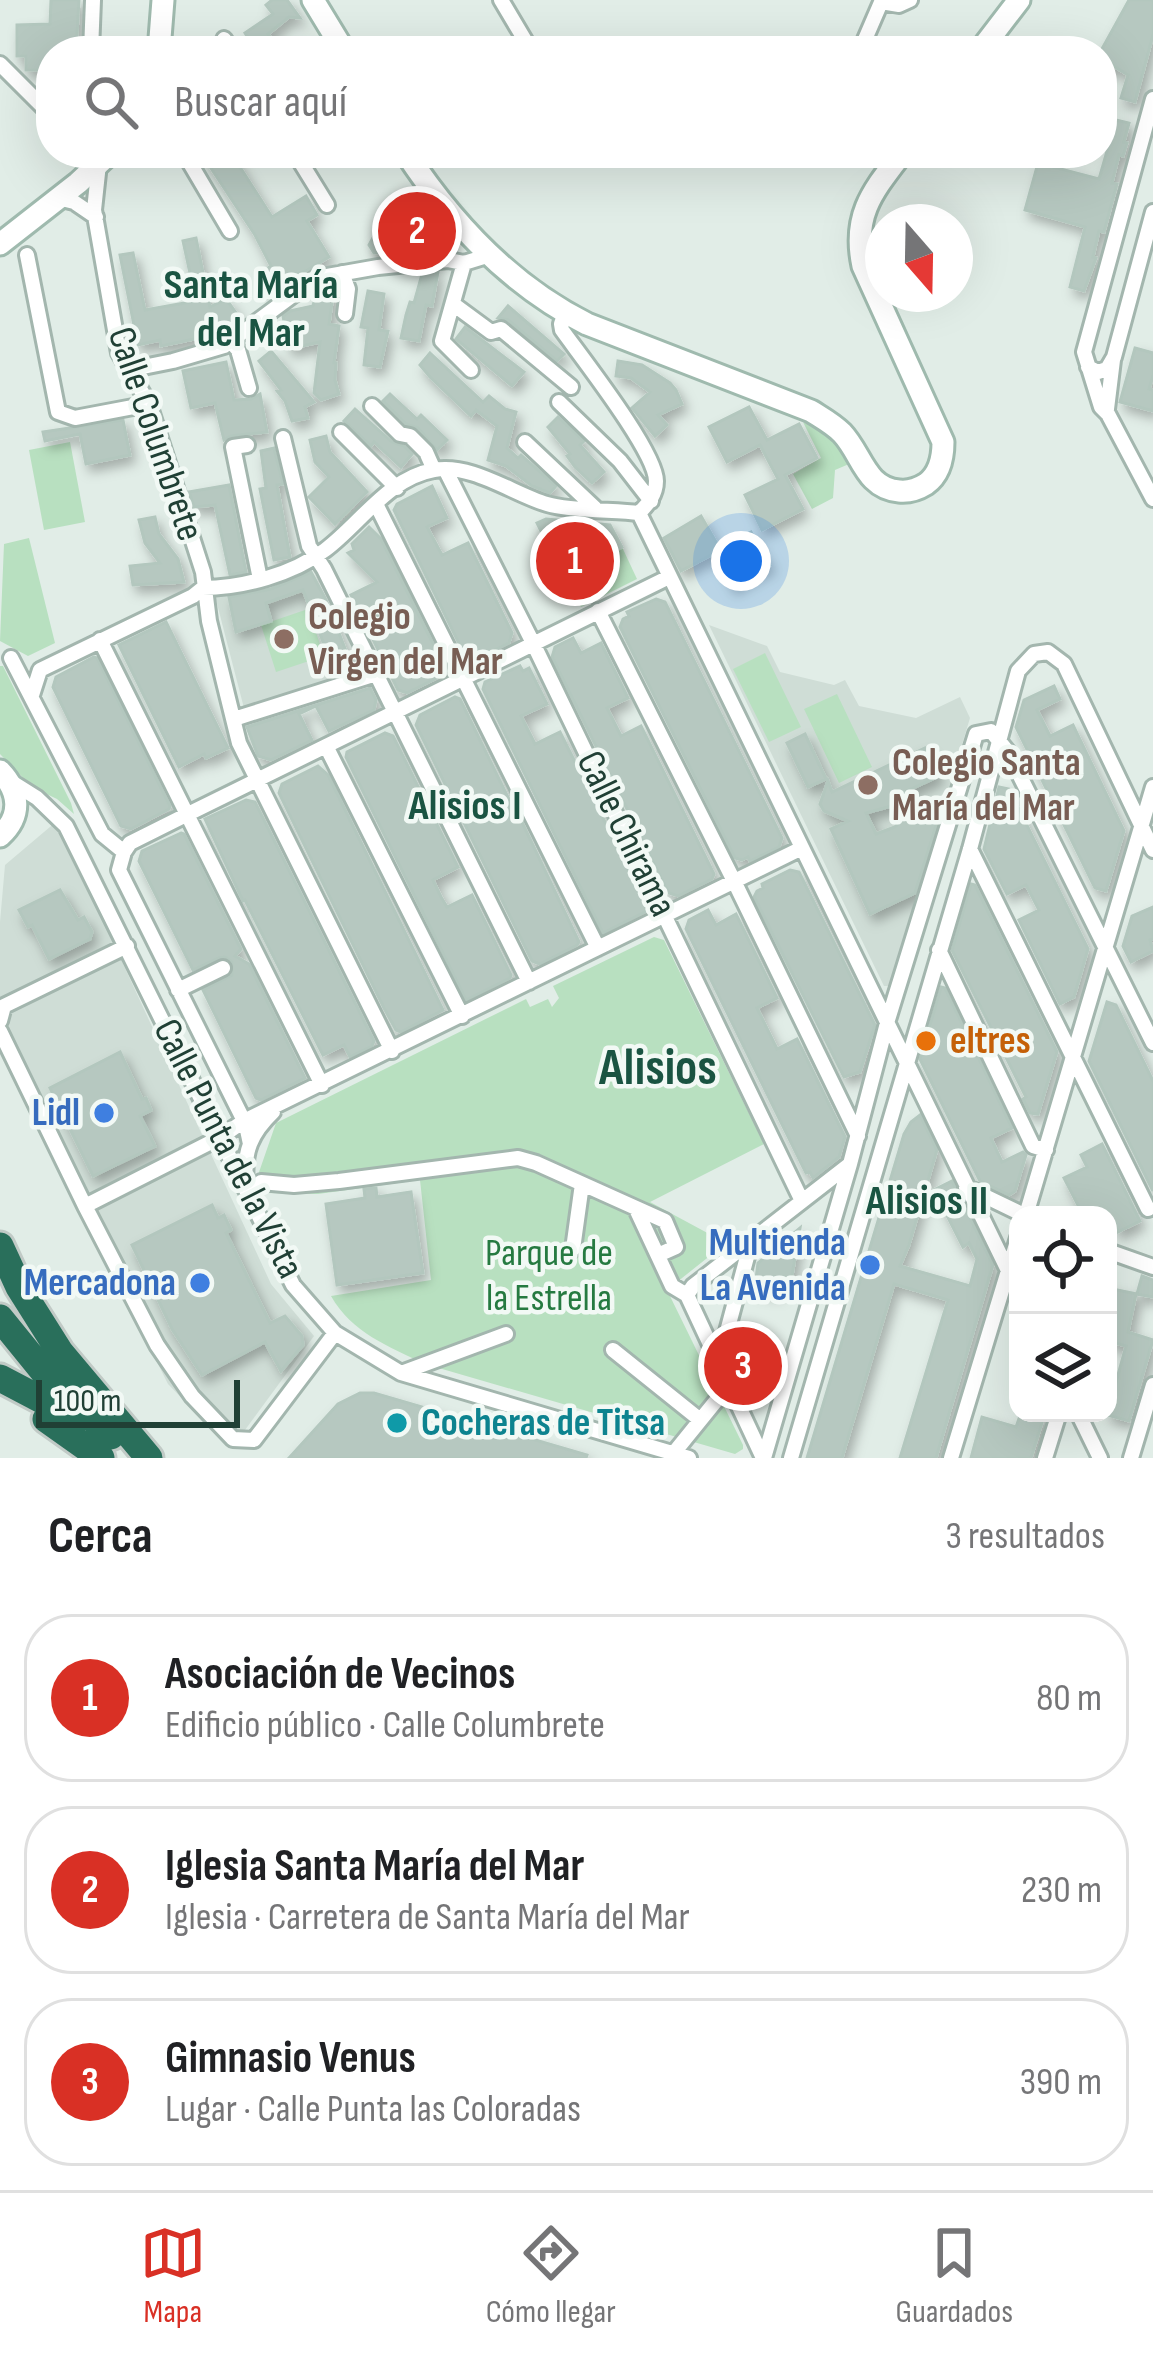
<!DOCTYPE html>
<html lang="es">
<head>
<meta charset="utf-8">
<style>
	:root { --surface:#fff; --page:#f6f6f6; --text:#202124; --muted:#757577; --line:#e0e0e0; --accent:#d93025 }
	body { margin:0; font-family:"Sofia Sans Condensed",sans-serif; background:var(--page); color:var(--text) }
	.controls { position:absolute; right:36px; bottom:36px; display:grid; overflow:hidden; border-radius:24px; box-shadow:0 12px 48px #0002 }
	.controls button { width:108px; height:108px; display:grid; place-items:center; padding:0; border:0; border-bottom:3px solid var(--line); background:var(--surface); color:var(--text); font:60px sans-serif }
	.compass { position:absolute; left:865px; top:204px; width:108px; height:108px; border-radius:50%; background:var(--surface); box-shadow:0 12px 48px #0002; rotate:160deg }
	.scale { position:absolute; left:36px; bottom:30px; width:204px; box-sizing:border-box; padding-left:12px; border:6px solid #204035; border-top:0; font-size:33px; line-height:42px; white-space:nowrap; color:#204035; -webkit-text-stroke:9px #f2f9f5; paint-order:stroke }
	.you { position:absolute; left:741px; top:561px; width:42px; height:42px; margin:-30px; border:9px solid #fff; border-radius:50%; background:#1a73e8; box-shadow:0 0 0 18px #1a73e833 }
	.badge { display:grid; place-items:center; width:78px; height:78px; border-radius:50%; background:var(--accent); color:#fff; font-size:39px; font-weight:700 }
	.pin { position:absolute; translate:-50% -50%; border:6px solid #fff; box-shadow:0 3px 12px #0006 }
	.list { margin:0; padding:0; list-style:none }
	h2 { display:flex; justify-content:space-between; align-items:center; height:156px; margin:0; padding:0 48px; font-size:51px }
	h2 small { font-size:39px; font-weight:400; color:var(--muted) }
	.list li { display:grid; grid-template-columns:78px 1fr auto; gap:36px; align-items:center; box-sizing:border-box; height:168px; margin:0 24px 24px; padding:0 24px; border:3px solid var(--line); border-radius:48px }
	.list b { display:block; font-size:45px; white-space:nowrap }
	.list p { margin:0; font-size:39px; white-space:nowrap; color:var(--muted) }
	.list em { font-size:39px; font-style:normal; color:var(--muted) }
	.icon { flex:none; width:66px; height:66px; fill:none; stroke:currentColor; stroke-width:2; stroke-linecap:round; stroke-linejoin:round }
	.map { position:relative; flex:none; width:1153px; height:1458px; overflow:hidden }
	.search { position:absolute; background:var(--surface); box-shadow:0 12px 48px #0002; left:36px; right:36px; top:36px; height:132px; display:flex; align-items:center; gap:30px; box-sizing:border-box; padding:0 42px; border-radius:48px; color:var(--muted); font-size:45px }
	.sheet { height:732px; background:var(--surface) }
	nav { display:flex; justify-content:space-around; align-items:center; box-sizing:border-box; height:168px; border-top:3px solid var(--line); background:var(--surface); font-size:33px; color:var(--muted) }
	nav a { display:grid; justify-items:center; gap:6px }
	nav .on { color:var(--accent) }
	.map>svg:first-child { display:block }
	.built { fill:#cfddd6 }
	.green { fill:#b8e0c0 }
	.building { fill:#b6c8c0; stroke:#b3c7be; stroke-width:3; filter:url(#shadow) }
	.lines { fill:none; stroke-linecap:round; stroke-linejoin:round }
	.street-casing { stroke:#a3b6ae; stroke-width:20 }
	.secondary-casing { stroke:#9fbaae; stroke-width:27 }
	.highway-casing { stroke:#c1cac6; stroke-width:33 }
	.street { stroke:#fff; stroke-width:14 }
	.secondary { stroke:#fff; stroke-width:21 }
	.highway { stroke:#296f5b; stroke-width:27 }
	.education-dot { fill:#8d6e63; stroke:#f2f9f5; stroke-width:4.5 }
	.food-dot { fill:#e8710a; stroke:#f2f9f5; stroke-width:4.5 }
	.shop-dot { fill:#3f7fe0; stroke:#f2f9f5; stroke-width:4.5 }
	.culture-dot { fill:#0f9aa8; stroke:#f2f9f5; stroke-width:4.5 }
	.labels { text-anchor:middle; dominant-baseline:central; stroke-width:9; stroke-linejoin:round; paint-order:stroke }
	.street-label { font-size:39px; fill:#204035; stroke:#f2f9f5 }
	.education-label { font-size:39px; font-weight:bold; fill:#785e54; stroke:#f2f9f5; text-anchor:start }
	.food-label { font-size:39px; font-weight:bold; fill:#c56008; stroke:#f2f9f5; text-anchor:start }
	.shop-label { font-size:39px; font-weight:bold; fill:#366cbe; stroke:#f2f9f5; text-anchor:end }
	.park-label { font-size:39px; fill:#267a41; stroke:#f2f9f5 }
	.culture-label { font-size:39px; font-weight:bold; fill:#0d838f; stroke:#f2f9f5; text-anchor:start }
	.neighbourhood-label { font-size:42px; font-weight:bold; fill:#1a5442; stroke:#f2f9f5 }
	.district-label { font-size:51px; font-weight:bold; fill:#1a5442; stroke:#f2f9f5 }
</style>
</head>
<body>
<div class="map">
<svg width="1153" height="1458" viewBox="0 0 1153 1458">
	<defs>
		<filter id="shadow"><feDropShadow dx="4.5" dy="7" stdDeviation="6" flood-color="#0004"/></filter>
	</defs>
	<rect width="100%" height="100%" fill="#e1ede7"/>
	<path class="built" d="M310 569 326 600 356 677 245 712 215 596 243 591 244 594Z
		M709 625 767 646 780 672 834 685 845 680 859 706 916 718 960 697 970 718 889 986H884Z
		M57 821 271 1284 314 1336 231 1449 168 1384 0 1049V922L5 865Z"/>
	<path class="green" d="M803 422C823 431 839 444 849 464L835 470 833 498 812 509 793 474 821 458Z
		M70 442 85 522 44 530 29 450Z
		M29 538 55 643 28 656 0 641 4 544Z
		M622 547 637 579 581 607 565 576Z
		M308 609 324 656 276 672 261 625Z
		M765 653 801 727 769 742 733 669Z
		M0 666H3L71 803 74 814 57 799 32 787 0 754Z
		M837 694 872 767 839 783 804 709Z
		M654 937 664 940 764 1144 650 1202 726 1243 667 1290 743 1445V1449L735 1454 425 1364C388 1346 352 1333 331 1296L431 1280 420 1180 318 1194 267 1193 258 1175 276 1123 526 999 530 1007 548 999 552 1007 559 998 553 986Z"/>
	<path class="building" d="M51 0H79L76 51H51V58H47V70H26V56H17V25L50 24Z
		M272 0H287L300 18 289 17 268 34 271 38 258 45 255 41 251 43 245 33 273 14 266 5Z
		M1129 0H1153V35L1135 102 1121 98 1128 75 1110 64 1102 78V49Z
		M1116 120 1129 123 1124 142 1127 143 1123 156 1119 155 1112 183 1117 184 1104 232 1099 231 1093 257 1096 258 1084 291 1070 287 1085 227 1025 210 1038 163 1099 179Z
		M201 153H231L272 217 306 196 317 215 307 221 329 257 306 271 278 280 290 281 271 294 258 275 271 266 255 235Z
		M426 212 438 229 429 248 374 253 369 245 374 236 397 233 406 214Z
		M196 238 210 307 226 299 239 317 226 327 215 329 216 334 204 340V337L161 346 160 340 138 345 120 255 133 253 145 310 196 301 183 241Z
		M438 272 432 306 426 305 419 341 401 338 406 315 410 302 414 303 422 274Z
		M329 287 334 288 329 324 339 326 334 363H336L335 380 339 394 321 400 314 393 320 342 289 349 283 316 290 311 313 306 317 291Z
		M368 291 384 294 379 330 388 331 380 367 364 365 368 328 361 327Z
		M508 306 564 354 557 361 508 320 498 318Z
		M465 327 524 372 512 386 456 339Z
		M1135 348 1153 353V376L1149 389 1153 390V411L1120 402Z
		M271 351 314 402 305 407 308 418 292 421 285 401 277 391 281 390 259 361Z
		M430 353 483 402 489 396 505 409 516 412 507 448 518 458 521 455 556 486 550 493 532 486 506 466 488 460 497 426 476 410 471 416 430 377 420 365Z
		M618 361 642 365 670 383 676 390 682 404 658 415 667 425 655 436 632 408 650 392 631 378 616 376Z
		M226 362 234 400 251 399 260 394 267 432 231 436 224 440 215 403 191 408 183 371Z
		M390 394 417 419 421 415 447 440 437 450 418 428 406 424 383 401Z
		M749 407 767 440 799 424 817 458 785 475 803 509 762 530 745 495 778 479 760 445 727 462 709 427Z
		M355 409 392 442 404 446 412 454 401 467 374 442 371 446 344 421Z
		M558 417 584 441 580 445 604 472 592 483 575 467 567 456 570 454 548 427Z
		M123 420 130 455 86 464 80 434 45 441 43 432Z
		M326 436 330 452 367 492 335 524 309 497 329 477 315 462 310 440Z
		M274 448 283 484 277 485 290 557 274 560 260 489 266 488 261 451Z
		M229 485 246 572 230 575 215 505 194 507 189 492Z
		M432 486 447 518 427 527 442 555 468 543 512 633 509 643 472 661 467 660 394 510 397 504Z
		M701 516 720 549 751 532 770 565 732 587 713 554 681 571 664 538Z
		M155 517 159 534 178 559 184 582 133 585 130 566 160 563 145 543 139 520Z
		M546 519 610 525 622 547 563 576 537 523Z
		M369 527 381 539 446 670 445 674 407 693 398 690 351 595 377 582 348 553 354 550 352 544Z
		M311 572 326 600 353 669 336 675 303 590 266 603 271 621 236 632 229 597 271 589Z
		M656 599 665 602 782 838 779 847 750 861 748 857 742 860 735 858 620 627 623 619 629 616 627 612Z
		M166 622 228 748 206 758 204 754 179 767 119 645Z
		M573 638 581 653 601 643 628 698 607 708 621 736 641 726 714 874 712 879 678 896 669 893 664 884 552 657 555 647Z
		M94 657 97 658 170 806 169 809 131 829 121 826 53 687 56 677Z
		M520 666 523 671 529 668 547 704 521 716 535 744 560 732 647 906 645 912 603 933 483 689 485 682Z
		M1054 686 1060 699 1037 710 1050 736 1073 725 1124 831 1106 891 1095 888 1016 727 1024 700Z
		M370 688 376 700 374 710 329 731 316 706 299 714 312 740 271 760 258 756 247 727Z
		M455 697 460 699 519 820H521L579 942 577 945 540 964 532 961 416 725 420 715Z
		M385 733 393 736 458 867 433 880 441 897 447 907 472 895 511 975 510 978 466 1000 346 757 347 752Z
		M805 734 826 779 808 787 787 743Z
		M925 748 939 776 907 791 910 801 866 813 876 834 895 827 912 808 913 812 930 807 941 810 915 893 870 914 831 829 848 821 824 811 820 804 828 781 832 792Z
		M318 766 328 775 443 1010 401 1032 396 1030 384 1008 279 793 282 784Z
		M999 787 1009 789 1088 949 1074 997 1060 1004 1019 920 1039 910 1026 885 1007 894 984 849Z
		M246 800 255 802 374 1041 372 1046 350 1057 344 1045 323 1055 245 900 243 901 205 819Z
		M181 833 184 834 241 949 235 956 249 964 305 1078 261 1100 256 1098 203 990 232 975V962L225 957 219 958 193 970 139 861 142 851Z
		M790 870 799 872 875 1025 860 1072 844 1077 754 897 757 891 763 888 762 884Z
		M971 884 975 885 1057 1052 1038 1114 1030 1113 1023 1099 1026 1097 952 950Z
		M60 890 78 920 84 917 92 932 90 939 49 959 32 925 28 927 19 910Z
		M1153 907V939L1150 940 1153 951 1131 962 1123 946 1132 916Z
		M708 910 716 925 736 914 777 998 757 1008 777 1049 797 1039 845 1137 839 1157 813 1178 810 1172 806 1173 686 929 689 920Z
		M941 987 945 988 1012 1128 991 1138 1002 1162 1023 1152 1026 1155 1015 1191 1009 1195 980 1181 920 1059Z
		M1107 1002 1116 1005 1153 1081V1191L1089 1061Z
		M120 1052 142 1099 146 1098 151 1110 140 1116 155 1146 93 1176 50 1088Z
		M920 1115 937 1150 909 1245 900 1266 970 1286 977 1259 969 1243 963 1247 934 1190 952 1181 993 1265 936 1458H900L948 1300 894 1284 842 1458H807L904 1134 911 1122Z
		M1102 1144 1140 1221 1118 1232 1112 1218 1108 1220V1215H1083L1064 1178 1087 1167 1081 1155Z
		M376 1188 377 1197 411 1192 423 1273 337 1285 326 1204 365 1198 364 1189Z
		M212 1205 218 1218 224 1215 231 1230 226 1233 270 1323 285 1316 302 1336 303 1345 281 1371 265 1342 202 1375 172 1329 132 1245Z
		M800 1228 791 1282 778 1280 777 1291 755 1287 758 1263Z
		M1142 1276 1153 1280V1297L1136 1294 1128 1332 1153 1340 1129 1421 1107 1415 1126 1346 1108 1341V1288L1137 1294Z
		M737 1337 759 1344 745 1394 731 1361Z
		M360 1393H374L587 1455 586 1458H289L338 1404Z
		M1021 1413H1045L1031 1458H971L982 1417 1016 1427Z"/>
	<g class="lines">
		<defs>
			<path id="street" d="M501 0 526 42 537 51
				M881 2 899 5 910 0
				M224 39 232 51
				M91 51 93 0
				M860 51 882 0
				M0 64 51 115
				M1153 99 1084 352 1101 407 1108 414 1153 499
				M88 153 99 164 94 210 119 353 149 404 203 572 209 621 239 743 392 1051
				M184 153 230 231
				M295 153 327 205
				M58 198 74 202 96 217
				M27 255 58 412 75 418 149 404
				M464 263 442 341 471 370
				M342 273 348 289 345 314
				M453 304 491 332 501 329 571 387
				M565 313 561 324 562 330C582 358 656 452 656 481 656 495 648 504 639 513
				M231 342 238 350 249 388
				M1088 367 1098 372 1107 369 1114 357 1153 212
				M128 370 173 361 224 346 316 278 378 267 448 260 464 263 490 255
				M559 402 620 461 651 501
				M372 406 400 434 410 436 426 452 434 470
				M1107 409 1113 360
				M341 432 397 488
				M283 438 309 546 324 569 529 982
				M525 442 595 508
				M247 445 233 447 260 579
				M445 469 533 643 802 1201
				M376 504 598 948
				M639 513 1018 1291
				M203 588C243 588 293 574 325 550 360 524 388 478 434 470 472 463 513 494 547 504 570 511 613 510 639 513
				M598 611 734 881 858 1136
				M100 640 322 1085
				M11 658 102 834 124 852
				M32 695 40 670 193 596 203 588
				M234 719 376 674
				M326 746 462 1016
				M10 781 37 798 66 826 293 1285 335 1333 401 1373 689 1458
				M970 849 1148 1209
				M124 852 130 843 188 814 669 577
				M124 852 119 870 246 1125 250 1144
				M939 950 1033 1146 1046 1150
				M178 990 223 968
				M0 1021 4 1006 127 946
				M0 1031 85 1206 157 1345 192 1396 233 1439 254 1440 335 1333
				M246 1183C243 1152 251 1133 273 1112
				M966 1187 1024 1215
				M248 1194 261 1182 294 1185 339 1181 518 1158 536 1163 665 1221 676 1247 658 1255
				M85 1206 221 1137 244 1121 800 849
				M636 1209 672 1286 687 1295
				M1026 1215 1153 787
				M573 1249 582 1184
				M1108 1251 1153 1267
				M613 1350 699 1419
				M718 1365 751 1242
				M401 1373 506 1334
				M1078 1413 1100 1458
				M673 1454 728 1386
				M763 1458 687 1295 693 1286 850 1164
				M764 1458 850 1164 887 1023 976 734 991 731 1008 752 1153 1043
				M791 1458 970 849 1018 671 1034 654 1048 652 1064 664 1153 850
				M951 1458 1018 1238
				M1045 1458 1059 1413
				M1131 1458 1153 1385"/>
			<path id="secondary" d="M313 0 344 51
				M159 51 163 0
				M980 51 1019 0
				M406 153C452 223 511 286 587 324L811 411C822 418 833 424 842 433 862 454 865 488 899 491 908 492 918 489 926 484 940 474 943 458 943 442L863 266C852 215 873 191 902 153
				M0 244 78 183 110 153
				M0 771C20 792 22 816 0 836"/>
			<path id="highway" d="M0 1246 19 1287 60 1352 149 1458
				M0 1318 43 1371 111 1436
				M0 1378 78 1419
				M46 1419 101 1458"/>
		</defs>
		<use href="#street" class="street-casing"/>
		<use href="#secondary" class="secondary-casing"/>
		<use href="#highway" class="highway-casing"/>
		<use href="#street" class="street"/>
		<use href="#secondary" class="secondary"/>
		<use href="#highway" class="highway"/>
	</g>
	<g class="education-dot">
		<circle cx="284" cy="639" r="12"/>
		<circle cx="868" cy="785" r="12"/>
	</g>
	<circle class="food-dot" cx="926" cy="1041" r="12"/>
	<g class="shop-dot">
		<circle cx="104" cy="1113" r="12"/>
		<circle cx="870" cy="1265" r="12"/>
		<circle cx="200" cy="1283" r="12"/>
	</g>
	<circle class="culture-dot" cx="397" cy="1423" r="12"/>
	<g class="labels">
		<g class="street-label">
			<text transform="translate(155 434) rotate(71)">Calle Columbrete</text>
			<text transform="translate(626 834) rotate(64)">Calle Chirama</text>
			<text transform="translate(228 1149) rotate(63)">Calle Punta de la Vista</text>
		</g>
		<g class="education-label">
			<text x="308" y="617">Colegio<tspan x="308" dy="45">Virgen del Mar</tspan></text>
			<text x="892" y="763">Colegio Santa<tspan x="892" dy="45">María del Mar</tspan></text>
		</g>
		<g class="food-label">
			<text x="950" y="1041">eltres</text>
		</g>
		<g class="shop-label">
			<text x="80" y="1113">Lidl</text>
			<text x="846" y="1243">Multienda<tspan x="846" dy="45">La Avenida</tspan></text>
			<text x="176" y="1283">Mercadona</text>
		</g>
		<g class="park-label">
			<text x="549" y="1253">Parque de<tspan x="549" dy="45">la Estrella</tspan></text>
		</g>
		<g class="culture-label">
			<text x="421" y="1423">Cocheras de Titsa</text>
		</g>
		<g class="neighbourhood-label">
			<text x="251" y="285">Santa María<tspan x="251" dy="48">del Mar</tspan></text>
			<text x="465" y="806">Alisios I</text>
			<text x="927" y="1201">Alisios II</text>
		</g>
		<g class="district-label">
			<text x="658" y="1068">Alisios</text>
		</g>
	</g>
</svg>
<div class="controls">
<button><svg class="icon" aria-label="locate" viewBox="0 0 24 24"><circle cx="12" cy="12" r="6"/><path d="M12 2v4M12 18v4M2 12h4M18 12h4"/></svg></button>
<button><svg class="icon" aria-label="layers" viewBox="0 0 24 24"><path d="M12 4l9 5-9 5-9-5zM3 14l9 5 9-5"/></svg></button>
</div>
<svg class="compass" viewBox="-18 -18 36 36"><path d="M0-13l5 13h-10z" fill="#e53935"/><path d="M0 13l5-13h-10z" fill="#757577"/></svg>
<div class="scale">100 m</div>
<div class="you"></div>
<div class="pin badge" style="left:575px;top:561px">1</div>
<div class="pin badge" style="left:417px;top:231px">2</div>
<div class="pin badge" style="left:743px;top:1366px">3</div>
<div class="search"><svg class="icon" aria-label="search" viewBox="0 0 24 24"><circle cx="10" cy="10" r="6"/><path d="M15 15l6 6"/></svg>Buscar aquí</div>
</div>
<section class="sheet">
<h2>Cerca<small>3 resultados</small></h2>
<ul class="list">
<li><span class="badge">1</span><div><b>Asociación de Vecinos</b><p>Edificio público · Calle Columbrete</p></div><em>80 m</em></li>
<li><span class="badge">2</span><div><b>Iglesia Santa María del Mar</b><p>Iglesia · Carretera de Santa María del Mar</p></div><em>230 m</em></li>
<li><span class="badge">3</span><div><b>Gimnasio Venus</b><p>Lugar · Calle Punta las Coloradas</p></div><em>390 m</em></li>
</ul>
</section>
<nav>
<a class="on"><svg class="icon" aria-label="map" viewBox="0 0 24 24"><path d="M3 6l6-2 6 2 6-2v14l-6 2-6-2-6 2zM9 4v14M15 6v14"/></svg>Mapa</a>
<a><svg class="icon" aria-label="directions" viewBox="0 0 24 24"><path d="M12 3l9 9-9 9-9-9zM9 14v-3h6M13 9l2 2-2 2"/></svg>Cómo llegar</a>
<a><svg class="icon" aria-label="saved" viewBox="0 0 24 24"><path d="M7 4h10v16l-5-4-5 4z"/></svg>Guardados</a>
</nav>
</body>
</html>
